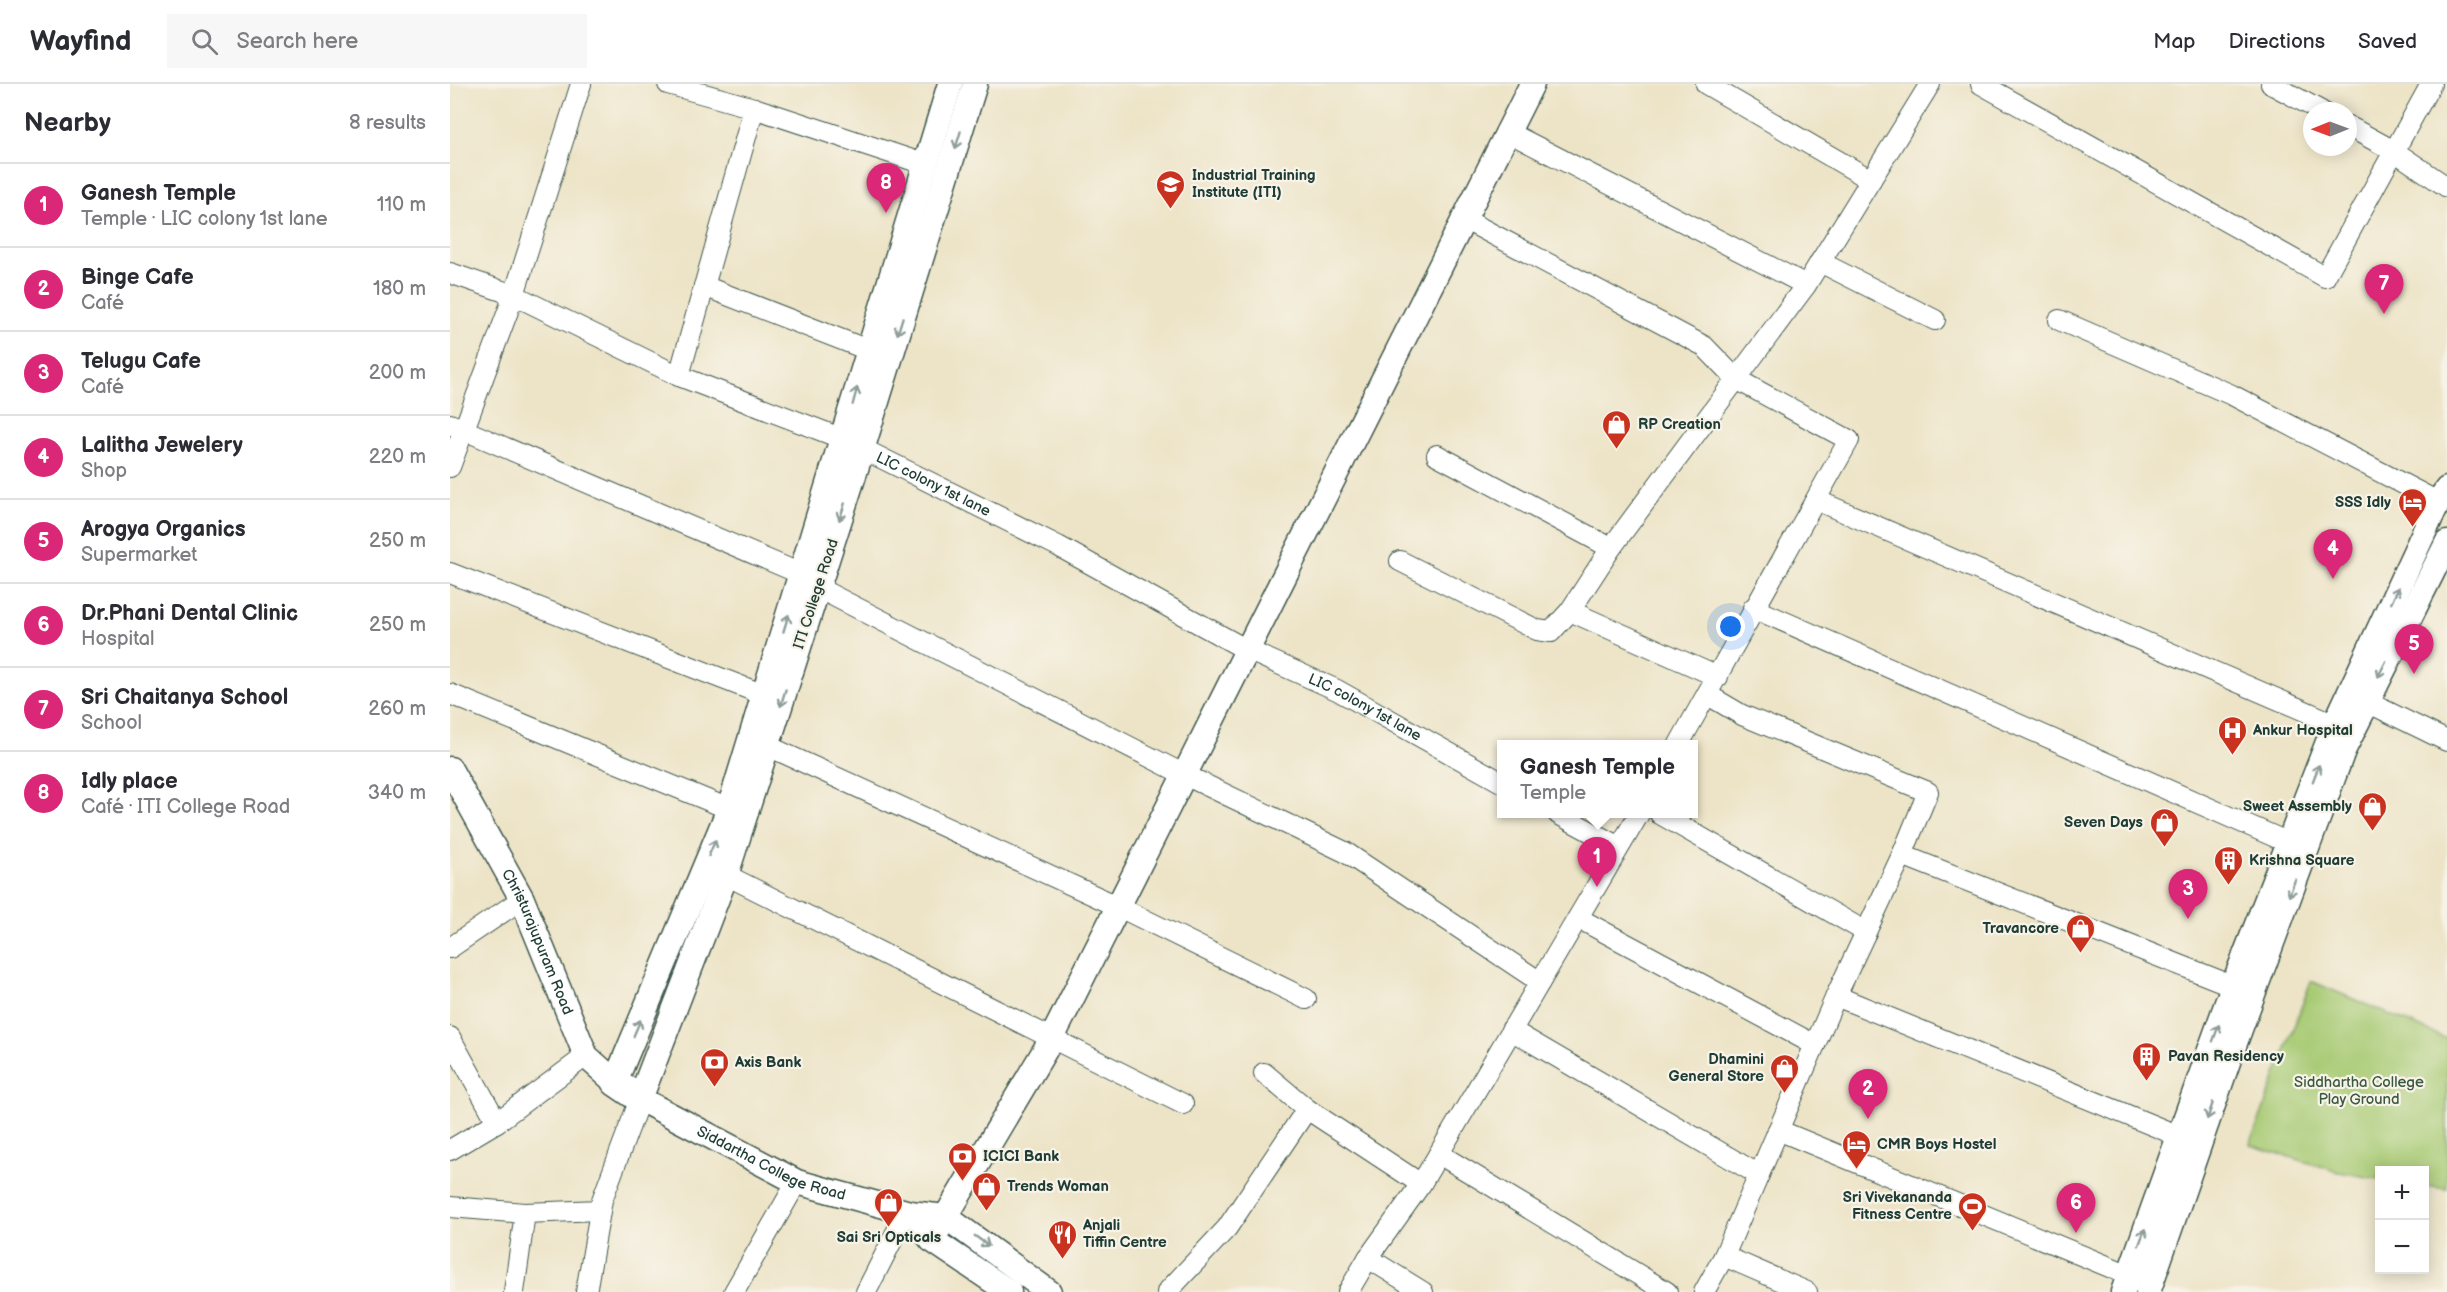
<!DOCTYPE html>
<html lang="en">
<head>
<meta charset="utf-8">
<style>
	:root { --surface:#fff; --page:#f7f7f7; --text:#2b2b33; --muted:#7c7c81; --line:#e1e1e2; --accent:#db2777 }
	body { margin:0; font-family:"Balsamiq Sans",sans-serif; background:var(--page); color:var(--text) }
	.controls { position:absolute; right:18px; bottom:18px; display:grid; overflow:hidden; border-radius:0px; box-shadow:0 3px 15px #0003 }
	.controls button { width:54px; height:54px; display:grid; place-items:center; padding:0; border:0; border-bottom:2px solid var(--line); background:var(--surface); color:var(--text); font:30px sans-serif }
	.compass { position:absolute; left:1853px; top:18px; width:54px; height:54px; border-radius:50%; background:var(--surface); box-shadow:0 3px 15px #0003; rotate:269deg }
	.you { position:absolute; left:1281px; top:543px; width:21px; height:21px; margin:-15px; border:4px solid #fff; border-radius:50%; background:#1a73e8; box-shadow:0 0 0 9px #1a73e833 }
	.badge { display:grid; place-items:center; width:39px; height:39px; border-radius:50%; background:var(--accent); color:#fff; font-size:20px; font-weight:700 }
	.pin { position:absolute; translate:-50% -50px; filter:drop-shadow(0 2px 3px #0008) }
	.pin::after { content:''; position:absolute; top:32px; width:21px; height:18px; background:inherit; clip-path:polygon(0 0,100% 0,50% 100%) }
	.popup { position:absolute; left:1047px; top:656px; width:201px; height:78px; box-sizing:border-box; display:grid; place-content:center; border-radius:0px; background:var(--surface); filter:drop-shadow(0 2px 4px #0005); font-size:20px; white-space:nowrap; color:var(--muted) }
	.popup b { font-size:22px; color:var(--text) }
	.popup::after { content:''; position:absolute; left:50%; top:100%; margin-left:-12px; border:12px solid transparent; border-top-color:var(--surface) }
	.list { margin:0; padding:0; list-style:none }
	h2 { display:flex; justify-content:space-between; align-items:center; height:78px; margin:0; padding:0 24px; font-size:26px }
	h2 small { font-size:20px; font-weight:400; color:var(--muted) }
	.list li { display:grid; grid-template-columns:39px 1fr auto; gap:18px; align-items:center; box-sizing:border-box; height:84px; padding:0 24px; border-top:2px solid var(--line) }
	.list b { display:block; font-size:22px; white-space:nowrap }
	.list p { margin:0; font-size:20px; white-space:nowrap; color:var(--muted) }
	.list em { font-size:20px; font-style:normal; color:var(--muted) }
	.icon { flex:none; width:33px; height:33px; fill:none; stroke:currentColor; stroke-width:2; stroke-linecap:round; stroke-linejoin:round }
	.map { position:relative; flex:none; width:1997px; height:1208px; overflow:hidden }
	header { display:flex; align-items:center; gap:36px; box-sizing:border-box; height:84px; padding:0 30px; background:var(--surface); border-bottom:2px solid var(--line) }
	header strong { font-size:28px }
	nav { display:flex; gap:33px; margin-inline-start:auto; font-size:21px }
	.search { width:420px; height:54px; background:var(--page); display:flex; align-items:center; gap:15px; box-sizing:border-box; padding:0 21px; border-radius:0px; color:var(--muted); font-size:22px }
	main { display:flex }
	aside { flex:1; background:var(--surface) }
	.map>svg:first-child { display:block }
	.green { fill:#a7ca73; stroke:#638454; stroke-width:1.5 }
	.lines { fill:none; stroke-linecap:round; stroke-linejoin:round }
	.minor-casing { stroke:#3e564a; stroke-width:22 }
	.tertiary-casing { stroke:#3e564a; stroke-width:27 }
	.secondary-casing { stroke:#3e564a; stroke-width:30 }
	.minor { stroke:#fff; stroke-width:20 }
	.tertiary { stroke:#fff; stroke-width:24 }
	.secondary { stroke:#fff; stroke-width:27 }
	.oneway { stroke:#8f9e9a }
	.labels { text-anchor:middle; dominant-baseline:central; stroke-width:4.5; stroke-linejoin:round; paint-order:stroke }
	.poi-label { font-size:15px; font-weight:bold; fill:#1f3d34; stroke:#f7f3e8; text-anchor:start }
	.street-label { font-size:15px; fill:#1f3d34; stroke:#f7f3e8 }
	.park-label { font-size:15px; fill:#3a5941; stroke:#f7f3e8 }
</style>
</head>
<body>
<header>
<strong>Wayfind</strong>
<div class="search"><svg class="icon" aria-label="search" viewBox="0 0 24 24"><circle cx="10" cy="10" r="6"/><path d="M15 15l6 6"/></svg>Search here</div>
<nav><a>Map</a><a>Directions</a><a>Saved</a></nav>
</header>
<main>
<aside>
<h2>Nearby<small>8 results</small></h2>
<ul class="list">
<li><span class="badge">1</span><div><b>Ganesh Temple</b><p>Temple · LIC colony 1st lane</p></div><em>110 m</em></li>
<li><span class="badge">2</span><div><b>Binge Cafe</b><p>Café</p></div><em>180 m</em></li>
<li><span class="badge">3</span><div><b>Telugu Cafe</b><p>Café</p></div><em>200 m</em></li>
<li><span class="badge">4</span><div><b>Lalitha Jewelery</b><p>Shop</p></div><em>220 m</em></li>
<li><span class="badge">5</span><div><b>Arogya Organics</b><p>Supermarket</p></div><em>250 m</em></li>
<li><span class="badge">6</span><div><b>Dr.Phani Dental Clinic</b><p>Hospital</p></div><em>250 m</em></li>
<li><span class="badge">7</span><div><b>Sri Chaitanya School</b><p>School</p></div><em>260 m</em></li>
<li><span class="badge">8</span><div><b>Idly place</b><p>Café · ITI College Road</p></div><em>340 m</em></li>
</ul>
</aside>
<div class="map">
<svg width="1997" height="1208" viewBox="0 0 1997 1208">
	<rect width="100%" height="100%" fill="#f7f3e8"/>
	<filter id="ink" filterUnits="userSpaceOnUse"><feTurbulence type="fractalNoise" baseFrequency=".0167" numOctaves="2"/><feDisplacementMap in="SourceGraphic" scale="12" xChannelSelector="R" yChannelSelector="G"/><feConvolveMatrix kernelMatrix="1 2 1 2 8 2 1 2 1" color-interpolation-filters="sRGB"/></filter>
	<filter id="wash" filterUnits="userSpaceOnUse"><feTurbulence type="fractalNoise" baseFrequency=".008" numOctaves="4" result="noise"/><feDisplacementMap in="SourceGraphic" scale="24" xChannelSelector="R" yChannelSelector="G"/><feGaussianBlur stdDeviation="1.35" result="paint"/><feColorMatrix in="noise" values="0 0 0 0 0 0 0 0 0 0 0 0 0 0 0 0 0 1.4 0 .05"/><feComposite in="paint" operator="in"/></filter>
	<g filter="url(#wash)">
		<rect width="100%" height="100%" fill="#ede4c7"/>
		<path class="green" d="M1861 897 1997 955V1105L1975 1102 1974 1086H1930L1929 1095 1889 1088 1800 1061Z"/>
	</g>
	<g filter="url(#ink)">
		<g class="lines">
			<defs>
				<g id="minor">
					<path d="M218 0 304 24 474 80"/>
					<path d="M1256 0 1421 96"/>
					<path d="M1531 0 1875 193 1981 0"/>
					<path d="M1821 0 1871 27"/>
					<path d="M1898 42 1944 67 1997 103"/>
					<path d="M1056 47 1356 201"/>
					<path d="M1012 134 1254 262 1286 295 1399 356 1229 660"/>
					<path d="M1370 178 1485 236"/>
					<path d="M0 189 64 211 131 0"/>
					<path d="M254 202 418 266"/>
					<path d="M1609 236 1782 311 1988 418"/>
					<path d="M229 292 304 24"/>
					<path d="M0 340 351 490"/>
					<path d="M987 371 1161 464"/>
					<path id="s1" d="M0 383 64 211 229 292 393 355 608 462 795 565 887 606 1051 698"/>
					<path d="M1366 416 1885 640"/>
					<path d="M950 477 1087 546 1101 548 1120 527 1161 464 1356 201 1480 0"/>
					<path d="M0 489 314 611"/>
					<path d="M368 504 733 690 895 768 1090 898"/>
					<path d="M1303 524 1839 759"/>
					<path d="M1120 527 1268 593"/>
					<path d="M0 610 279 725"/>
					<path d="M1258 611 1292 631 1478 708 1452 771"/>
					<path d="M1905 612 1997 657"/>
					<path d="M318 662 667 822 856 915"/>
					<path d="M1108 730 1169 763"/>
					<path d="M1210 730 1416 848"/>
					<path d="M276 791 733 1020"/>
					<path d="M1128 834 1365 961"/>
					<path d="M0 864 72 815"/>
					<path d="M1386 912 1741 1057"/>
					<path d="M1061 946 1309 1091"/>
					<path d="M0 953 47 1038 0 1066"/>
					<path d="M814 989 857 1025 971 1100"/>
					<path d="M47 1038 136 972"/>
					<path d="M1328 1046 1679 1191"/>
					<path d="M989 1070 1217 1208"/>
					<path d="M0 1123 75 1129"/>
					<path d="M1274 1172 1357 1208"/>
					<path d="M918 1174 973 1208"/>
					<path d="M64 1208 75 1129 150 1126"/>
					<path d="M136 1208 152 1116 190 1015"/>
					<path d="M284 1208 347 1098"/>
					<path d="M416 1208 457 1127"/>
					<path d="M717 1208 777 1144 857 1025"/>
					<path d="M898 1208 918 1174 971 1100 1189 730"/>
					<path d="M1254 1208 1274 1172 1386 912 1452 771 1783 902"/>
				</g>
				<g id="tertiary">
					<path id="s2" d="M525 0 412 366 276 791 190 1015 347 1098 460 1129 496 1133 599 1208"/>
					<path id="s3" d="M0 685 72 815 136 972 165 998 279 725 500 0"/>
					<path d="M472 1144 482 1156 559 1208"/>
					<path d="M482 1156 601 956 1082 0"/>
					<path d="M1673 1208 1783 902 1885 640 1988 418 1997 405"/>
					<path d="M1698 1208 1779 975 1893 667 1997 459"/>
				</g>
				<path id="secondary" d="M165 998 190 1015"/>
			</defs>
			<use href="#minor" class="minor-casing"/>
			<use href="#tertiary" class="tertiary-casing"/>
			<use href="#secondary" class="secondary-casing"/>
			<use href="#minor" class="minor"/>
			<use href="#tertiary" class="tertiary"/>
			<use href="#secondary" class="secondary"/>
		</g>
		<defs><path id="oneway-shaft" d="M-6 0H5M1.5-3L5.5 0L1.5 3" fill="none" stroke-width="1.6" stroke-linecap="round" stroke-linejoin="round" transform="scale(1.5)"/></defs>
		<g class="oneway">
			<use href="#oneway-shaft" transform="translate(508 56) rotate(107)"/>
			<use href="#oneway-shaft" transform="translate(450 242) rotate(107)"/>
			<use href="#oneway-shaft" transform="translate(405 312) rotate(-75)"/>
			<use href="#oneway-shaft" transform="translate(392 428) rotate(108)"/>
			<use href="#oneway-shaft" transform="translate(1945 511) rotate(-65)"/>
			<use href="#oneway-shaft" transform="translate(336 539) rotate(-73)"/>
			<use href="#oneway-shaft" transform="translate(1932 585) rotate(117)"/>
			<use href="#oneway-shaft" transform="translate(333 614) rotate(107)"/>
			<use href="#oneway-shaft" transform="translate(1866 689) rotate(-69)"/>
			<use href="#oneway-shaft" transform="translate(262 764) rotate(-67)"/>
			<use href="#oneway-shaft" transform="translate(1842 804) rotate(110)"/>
			<use href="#oneway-shaft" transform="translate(187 944) rotate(-67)"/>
			<use href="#oneway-shaft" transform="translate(1766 949) rotate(-70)"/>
			<use href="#oneway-shaft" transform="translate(1760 1027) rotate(109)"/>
			<use href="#oneway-shaft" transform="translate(1692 1153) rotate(-70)"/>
			<use href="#oneway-shaft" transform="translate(532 1157) rotate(36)"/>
		</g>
	</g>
	<defs>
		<symbol id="university-pin" viewBox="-11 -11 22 30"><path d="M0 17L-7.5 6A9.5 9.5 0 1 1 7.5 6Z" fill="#c8321e" stroke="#f7f3e8"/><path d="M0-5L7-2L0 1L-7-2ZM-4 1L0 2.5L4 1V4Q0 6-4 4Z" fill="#fff"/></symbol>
		<symbol id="shop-pin" viewBox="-11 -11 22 30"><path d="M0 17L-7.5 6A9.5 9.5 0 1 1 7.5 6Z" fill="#c8321e" stroke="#f7f3e8"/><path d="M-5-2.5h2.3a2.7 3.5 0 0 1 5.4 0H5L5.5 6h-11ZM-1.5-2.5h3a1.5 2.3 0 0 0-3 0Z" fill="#fff"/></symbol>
		<symbol id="hotel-pin" viewBox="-11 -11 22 30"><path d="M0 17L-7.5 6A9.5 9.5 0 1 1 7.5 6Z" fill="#c8321e" stroke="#f7f3e8"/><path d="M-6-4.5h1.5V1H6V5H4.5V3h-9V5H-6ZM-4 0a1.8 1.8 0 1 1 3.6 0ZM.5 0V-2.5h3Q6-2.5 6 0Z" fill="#fff"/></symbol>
		<symbol id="hospital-pin" viewBox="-11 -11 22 30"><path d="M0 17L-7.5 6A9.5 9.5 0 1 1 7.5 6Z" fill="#c8321e" stroke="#f7f3e8"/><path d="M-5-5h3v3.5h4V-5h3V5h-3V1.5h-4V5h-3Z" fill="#fff"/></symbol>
		<symbol id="building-pin" viewBox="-11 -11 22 30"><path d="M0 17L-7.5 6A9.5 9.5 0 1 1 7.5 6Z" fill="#c8321e" stroke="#f7f3e8"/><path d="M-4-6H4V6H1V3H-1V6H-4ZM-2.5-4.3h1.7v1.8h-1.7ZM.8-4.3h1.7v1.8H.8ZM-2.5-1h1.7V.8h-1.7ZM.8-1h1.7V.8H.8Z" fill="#fff"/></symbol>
		<symbol id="bank-pin" viewBox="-11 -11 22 30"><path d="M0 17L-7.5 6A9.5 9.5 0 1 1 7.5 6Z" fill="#c8321e" stroke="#f7f3e8"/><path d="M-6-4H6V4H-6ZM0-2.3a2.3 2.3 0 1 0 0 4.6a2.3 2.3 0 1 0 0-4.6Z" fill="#fff"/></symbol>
		<symbol id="stadium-pin" viewBox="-11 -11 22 30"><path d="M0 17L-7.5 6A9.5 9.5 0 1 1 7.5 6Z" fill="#c8321e" stroke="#f7f3e8"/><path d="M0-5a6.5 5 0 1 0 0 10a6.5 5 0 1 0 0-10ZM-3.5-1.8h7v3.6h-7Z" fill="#fff"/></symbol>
		<symbol id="restaurant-pin" viewBox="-11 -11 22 30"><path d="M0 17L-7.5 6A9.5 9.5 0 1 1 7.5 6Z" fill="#c8321e" stroke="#f7f3e8"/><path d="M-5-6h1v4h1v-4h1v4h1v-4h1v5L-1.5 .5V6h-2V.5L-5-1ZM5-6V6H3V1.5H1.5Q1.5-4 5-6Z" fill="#fff"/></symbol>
	</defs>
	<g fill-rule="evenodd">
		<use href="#university-pin" x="704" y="84" width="33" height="45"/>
		<use href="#shop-pin" x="1150" y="324" width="33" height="45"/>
		<use href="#hotel-pin" x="1946" y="402" width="33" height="45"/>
		<use href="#hospital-pin" x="1766" y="630" width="33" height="45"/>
		<use href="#shop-pin" x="1906" y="706" width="33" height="45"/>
		<use href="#shop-pin" x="1698" y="722" width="33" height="45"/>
		<use href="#building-pin" x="1762" y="760" width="33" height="45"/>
		<use href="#shop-pin" x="1614" y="828" width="33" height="45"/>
		<use href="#building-pin" x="1680" y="956" width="33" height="45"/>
		<use href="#bank-pin" x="248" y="962" width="33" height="45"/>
		<use href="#shop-pin" x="1318" y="968" width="33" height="45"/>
		<use href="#hotel-pin" x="1390" y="1044" width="33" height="45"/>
		<use href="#bank-pin" x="496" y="1056" width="33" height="45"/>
		<use href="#shop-pin" x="520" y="1086" width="33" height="45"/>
		<use href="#shop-pin" x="422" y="1102" width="33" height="45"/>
		<use href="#stadium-pin" x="1506" y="1106" width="33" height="45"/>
		<use href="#restaurant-pin" x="596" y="1134" width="33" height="45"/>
	</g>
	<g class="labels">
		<g class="poi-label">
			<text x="742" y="91">Industrial Training<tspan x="742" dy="17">Institute (ITI)</tspan></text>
			<text x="1188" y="340">RP Creation</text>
			<text x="1941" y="418" text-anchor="end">SSS Idly</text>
			<text x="1803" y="646">Ankur Hospital</text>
			<text x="1902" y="722" text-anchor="end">Sweet Assembly</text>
			<text x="1693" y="738" text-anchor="end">Seven Days</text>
			<text x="1799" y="776">Krishna Square</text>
			<text x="1609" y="844" text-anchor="end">Travancore</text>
			<text x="1718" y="972">Pavan Residency</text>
			<text x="1314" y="975" text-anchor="end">Dhamini<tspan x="1314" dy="17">General Store</tspan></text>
			<text x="285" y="978">Axis Bank</text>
			<text x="1427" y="1060">CMR Boys Hostel</text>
			<text x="533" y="1072">ICICI Bank</text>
			<text x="557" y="1102">Trends Woman</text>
			<text x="1502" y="1113" text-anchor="end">Sri Vivekananda<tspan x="1502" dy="17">Fitness Centre</tspan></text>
			<text x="633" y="1141">Anjali<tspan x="633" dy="17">Tiffin Centre</tspan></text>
			<text x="439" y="1153" text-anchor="middle">Sai Sri Opticals</text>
		</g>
		<g class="street-label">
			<text stroke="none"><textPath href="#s1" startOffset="644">LIC colony 1st lane</textPath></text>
			<text transform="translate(366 510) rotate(-72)">ITI College Road</text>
			<text stroke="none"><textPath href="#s1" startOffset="1130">LIC colony 1st lane</textPath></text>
			<text stroke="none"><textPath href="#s3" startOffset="194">Christurajupuram Road</textPath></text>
			<text stroke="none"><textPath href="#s2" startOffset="1216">Siddartha College Road</textPath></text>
		</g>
		<g class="park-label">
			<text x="1909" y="998">Siddhartha College<tspan x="1909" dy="17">Play Ground</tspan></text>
		</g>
	</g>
</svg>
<div class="controls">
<button>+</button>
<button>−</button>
</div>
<svg class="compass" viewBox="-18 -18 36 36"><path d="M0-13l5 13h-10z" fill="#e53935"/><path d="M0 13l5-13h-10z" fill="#7c7c81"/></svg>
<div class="you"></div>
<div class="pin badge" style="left:1147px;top:803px">1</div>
<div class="popup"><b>Ganesh Temple</b>Temple</div>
<div class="pin badge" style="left:1418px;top:1035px">2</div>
<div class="pin badge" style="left:1738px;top:835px">3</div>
<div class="pin badge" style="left:1883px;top:495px">4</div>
<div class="pin badge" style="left:1964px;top:590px">5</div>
<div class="pin badge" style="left:1626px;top:1149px">6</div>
<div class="pin badge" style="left:1934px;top:230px">7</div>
<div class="pin badge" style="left:436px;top:129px">8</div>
</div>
</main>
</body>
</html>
